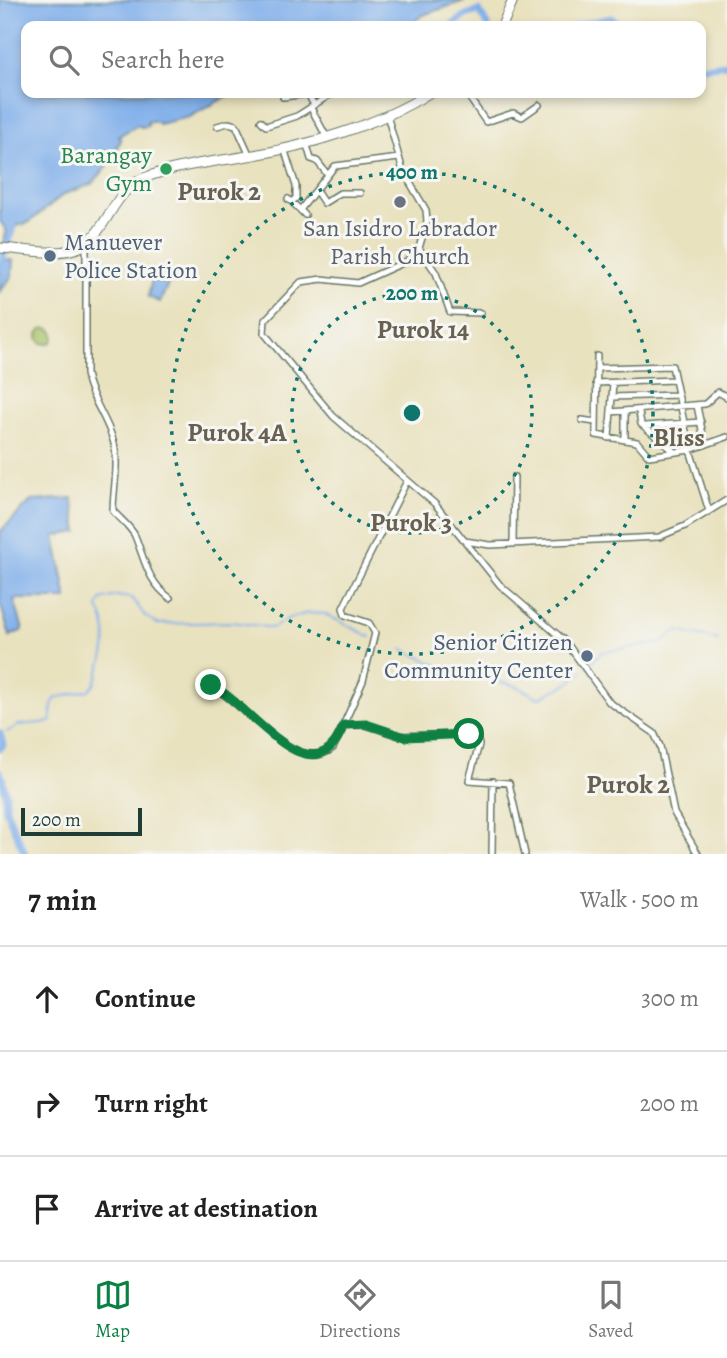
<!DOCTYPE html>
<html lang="en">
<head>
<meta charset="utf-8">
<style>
	:root { --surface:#fff; --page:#f2f2f2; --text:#222; --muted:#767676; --line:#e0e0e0; --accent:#0b8043 }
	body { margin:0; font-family:Alegreya,serif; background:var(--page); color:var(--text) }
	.scale { position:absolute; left:21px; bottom:18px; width:121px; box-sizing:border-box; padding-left:7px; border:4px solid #1f3d34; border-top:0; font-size:19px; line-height:24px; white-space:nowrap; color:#1f3d34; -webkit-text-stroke:5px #f6f6f2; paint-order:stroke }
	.stop { position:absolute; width:21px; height:21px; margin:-16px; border:5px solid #0b8043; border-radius:50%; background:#fff }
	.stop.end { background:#0b8043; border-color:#fff; box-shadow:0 2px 7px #0008 }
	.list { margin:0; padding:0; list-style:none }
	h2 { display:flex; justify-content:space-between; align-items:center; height:91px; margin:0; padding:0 28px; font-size:30px }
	h2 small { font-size:23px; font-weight:400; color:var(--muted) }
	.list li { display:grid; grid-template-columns:46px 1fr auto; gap:21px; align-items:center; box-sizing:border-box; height:105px; padding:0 28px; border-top:2px solid var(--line) }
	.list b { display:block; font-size:26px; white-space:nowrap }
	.list em { font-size:23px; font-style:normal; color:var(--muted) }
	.icon { flex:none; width:38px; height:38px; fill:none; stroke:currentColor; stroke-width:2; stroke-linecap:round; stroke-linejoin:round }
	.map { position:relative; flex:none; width:727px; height:854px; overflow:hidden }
	.search { position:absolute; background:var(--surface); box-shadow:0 4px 10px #0003; left:21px; right:21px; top:21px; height:77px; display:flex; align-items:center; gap:18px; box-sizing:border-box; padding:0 24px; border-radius:14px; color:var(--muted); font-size:26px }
	.sheet { height:406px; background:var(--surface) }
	nav { display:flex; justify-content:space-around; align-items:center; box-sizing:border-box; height:98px; border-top:2px solid var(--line); background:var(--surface); font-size:19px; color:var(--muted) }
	nav a { display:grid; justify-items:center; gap:4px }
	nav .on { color:var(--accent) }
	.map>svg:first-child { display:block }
	.garden { fill:#aac46a; stroke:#64804f; stroke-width:2 }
	.water { fill:#80afea; stroke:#50768f; stroke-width:2 }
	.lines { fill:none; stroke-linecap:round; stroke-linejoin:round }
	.stream { stroke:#80afea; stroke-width:2 }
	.river { stroke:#80afea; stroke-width:7 }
	.minor-casing { stroke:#667765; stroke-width:8 }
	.highway-casing { stroke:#667765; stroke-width:11 }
	.minor { stroke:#fff; stroke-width:5 }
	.highway { stroke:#fff; stroke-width:9 }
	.route { stroke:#0b8043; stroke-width:9 }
	.ring { fill:none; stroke:#0f766e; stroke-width:3.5; stroke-dasharray:3.5 7 }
	.leisure-dot { fill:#2e9e5b; stroke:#f6f6f2; stroke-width:2.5 }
	.worship-dot { fill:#6b7280; stroke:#f6f6f2; stroke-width:2.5 }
	.service-dot { fill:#5c6f8a; stroke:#f6f6f2; stroke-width:2.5 }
	.labels { text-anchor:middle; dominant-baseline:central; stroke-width:6; stroke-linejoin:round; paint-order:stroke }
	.leisure-label { font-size:24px; fill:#27864d; stroke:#f6f6f2; text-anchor:end }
	.worship-label { font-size:24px; fill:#5b616d; stroke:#f6f6f2 }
	.service-label { font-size:24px; fill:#4e5e75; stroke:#f6f6f2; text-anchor:start }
	.neighbourhood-label { font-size:26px; font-weight:bold; fill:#686151; stroke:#f6f6f2 }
	.centre { fill:#0f766e; stroke:#f6f6f2; stroke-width:3.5 }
	.ring-label { font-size:21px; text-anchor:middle; font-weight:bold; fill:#0f766e; stroke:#f6f6f2; stroke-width:6; stroke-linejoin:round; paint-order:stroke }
</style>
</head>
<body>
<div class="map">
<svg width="727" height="854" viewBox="0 0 727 854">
	<rect width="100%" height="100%" fill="#f6f6f2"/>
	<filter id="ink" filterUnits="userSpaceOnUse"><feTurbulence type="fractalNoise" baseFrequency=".0143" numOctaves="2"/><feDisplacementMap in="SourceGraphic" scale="14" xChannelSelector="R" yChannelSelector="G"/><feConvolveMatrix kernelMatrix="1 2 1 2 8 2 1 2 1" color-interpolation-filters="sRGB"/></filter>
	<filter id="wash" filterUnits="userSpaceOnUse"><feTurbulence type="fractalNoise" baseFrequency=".00686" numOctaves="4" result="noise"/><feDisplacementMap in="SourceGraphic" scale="28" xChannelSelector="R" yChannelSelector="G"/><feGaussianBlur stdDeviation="1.57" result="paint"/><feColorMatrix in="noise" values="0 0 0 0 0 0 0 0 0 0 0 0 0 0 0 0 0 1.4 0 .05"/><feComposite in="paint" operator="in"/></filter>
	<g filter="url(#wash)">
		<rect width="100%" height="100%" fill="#e9e2bf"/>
		<path class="garden" d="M38 336a8 8 0 1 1 16 0a8 8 0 1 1-16 0Z"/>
		<path class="water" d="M0 0H467L423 15 408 26H26V93H233L189 117 159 124 155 121 147 122 148 126 141 127 138 125 119 136 121 140 105 169 92 184 64 194 28 223 12 227 14 230 10 247 2 246 7 231 0 221Z
			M0 260H13L12 276 0 292Z
			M152 279 168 284 160 302 148 297Z
			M72 498 78 532 55 536 67 599H14L23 630 10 636 0 603V532L31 501Z"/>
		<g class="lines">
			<path class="stream" d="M402 649 444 668 516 686 539 698 569 683 583 671
				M587 667 602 652 661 643 677 631 718 640
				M7 732 18 725 51 722 52 704 56 698 89 690 94 685C104 660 113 633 98 608L101 600 116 596 132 598 145 616 157 624 233 622 273 628 287 619 308 613 325 614 371 637"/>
			<path class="river" d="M451 26 466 15 479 11 488 26
				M576 26 611 18 622 26
				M701 67 727 64
				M0 267 13 227
				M0 733 3 745 0 748
				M0 772 6 794V810L25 854"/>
		</g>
	</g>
	<g filter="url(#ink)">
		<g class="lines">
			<defs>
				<path id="minor" d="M466 93 486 122 513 113 522 117 539 105
					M283 97 308 94 314 105
					M311 108 326 136
					M387 115 403 171 426 210 427 221 419 248 407 261 358 283 322 279 301 282 265 320 264 333 333 416 435 504 500 585 566 642 609 702 654 733 660 746 674 813 698 854
					M261 121 266 126 297 116 333 93
					M217 126 228 123 236 125 250 156
					M306 142 311 159 317 161 327 174
					M284 148 296 186V198L292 202 288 199
					M316 191 324 203 340 193H360
					M292 202 305 215
					M300 210 335 166 399 158
					M86 241V374C90 398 106 416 113 440 120 461 113 489 113 511 120 519 131 527 135 536 145 560 147 581 170 598
					M419 248 436 273 450 312 481 313
					M597 356 596 435 637 442 649 456 690 450 727 437
					M597 368 672 366 690 450 709 511
					M596 383 675 380
					M612 397 678 395
					M697 406 705 444
					M611 412 705 404 718 392 727 397
					M639 412 641 424 675 452
					M625 413V439
					M582 420 595 422
					M645 426 701 422
					M609 438 613 383
					M465 541 490 545 659 537 685 526 727 500
					M513 543 514 477
					M203 683C240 693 293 779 333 748L363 681 375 633 369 623 345 615 343 608 407 481
					M344 725H366L400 736 476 734 479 745 469 780 509 783 525 854
					M492 854 493 781"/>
				<path id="highway" d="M502 26 513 0
					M0 248C22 249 59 257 80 247 108 232 112 191 144 178 178 165 213 162 248 156 305 147 381 124 429 93"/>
			</defs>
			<use href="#minor" class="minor-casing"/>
			<use href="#highway" class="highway-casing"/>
			<use href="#minor" class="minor"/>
			<use href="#highway" class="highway"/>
		</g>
	</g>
	<g class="lines" filter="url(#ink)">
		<path class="route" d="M211 685C250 703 313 804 344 725L366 724 405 737 469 734"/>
	</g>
	<g class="ring">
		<circle cx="412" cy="413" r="120"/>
		<circle cx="412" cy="413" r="241"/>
	</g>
	<circle class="leisure-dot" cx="166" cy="169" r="7"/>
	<circle class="worship-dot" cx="400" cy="202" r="7"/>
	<g class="service-dot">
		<circle cx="50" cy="256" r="7"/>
		<circle cx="587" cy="656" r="7"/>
	</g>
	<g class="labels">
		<g class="leisure-label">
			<text x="152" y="155">Barangay<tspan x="152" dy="28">Gym</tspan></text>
		</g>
		<g class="worship-label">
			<text x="400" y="228">San Isidro Labrador<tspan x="400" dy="28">Parish Church</tspan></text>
		</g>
		<g class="service-label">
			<text x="64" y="242">Manuever<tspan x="64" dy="28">Police Station</tspan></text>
			<text x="573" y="642" text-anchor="end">Senior Citizen<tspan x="573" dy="28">Community Center</tspan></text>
		</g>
		<g class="neighbourhood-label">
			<text x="219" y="191">Purok 2</text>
			<text x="423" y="329">Purok 14</text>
			<text x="237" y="432">Purok 4A</text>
			<text x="679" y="437">Bliss</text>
			<text x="411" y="522">Purok 3</text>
			<text x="628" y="784">Purok 2</text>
		</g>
	</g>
	<circle cx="412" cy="413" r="10" class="centre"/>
	<g class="ring-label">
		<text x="412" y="179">400 m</text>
		<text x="412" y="300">200 m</text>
	</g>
</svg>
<div class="scale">200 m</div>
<div class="stop" style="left:469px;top:734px"></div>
<div class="stop end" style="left:211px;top:685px"></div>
<div class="search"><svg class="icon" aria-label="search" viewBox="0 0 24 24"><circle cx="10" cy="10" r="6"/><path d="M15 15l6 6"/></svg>Search here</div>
</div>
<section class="sheet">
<h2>7 min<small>Walk · 500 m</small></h2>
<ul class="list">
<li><svg class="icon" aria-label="ahead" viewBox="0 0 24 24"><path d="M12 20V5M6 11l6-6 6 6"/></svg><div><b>Continue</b></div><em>300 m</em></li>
<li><svg class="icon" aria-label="right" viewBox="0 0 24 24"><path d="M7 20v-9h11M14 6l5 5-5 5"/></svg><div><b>Turn right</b></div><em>200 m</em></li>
<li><svg class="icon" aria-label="arrive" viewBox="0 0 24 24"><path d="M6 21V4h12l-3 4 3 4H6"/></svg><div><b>Arrive at destination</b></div></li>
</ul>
</section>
<nav>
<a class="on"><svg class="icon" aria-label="map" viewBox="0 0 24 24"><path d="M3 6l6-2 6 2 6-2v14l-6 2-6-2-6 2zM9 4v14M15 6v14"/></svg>Map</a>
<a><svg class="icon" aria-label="directions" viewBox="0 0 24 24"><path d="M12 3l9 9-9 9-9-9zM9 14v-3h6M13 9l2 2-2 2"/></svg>Directions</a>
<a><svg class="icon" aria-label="saved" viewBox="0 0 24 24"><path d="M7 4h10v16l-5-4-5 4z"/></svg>Saved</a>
</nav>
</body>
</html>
